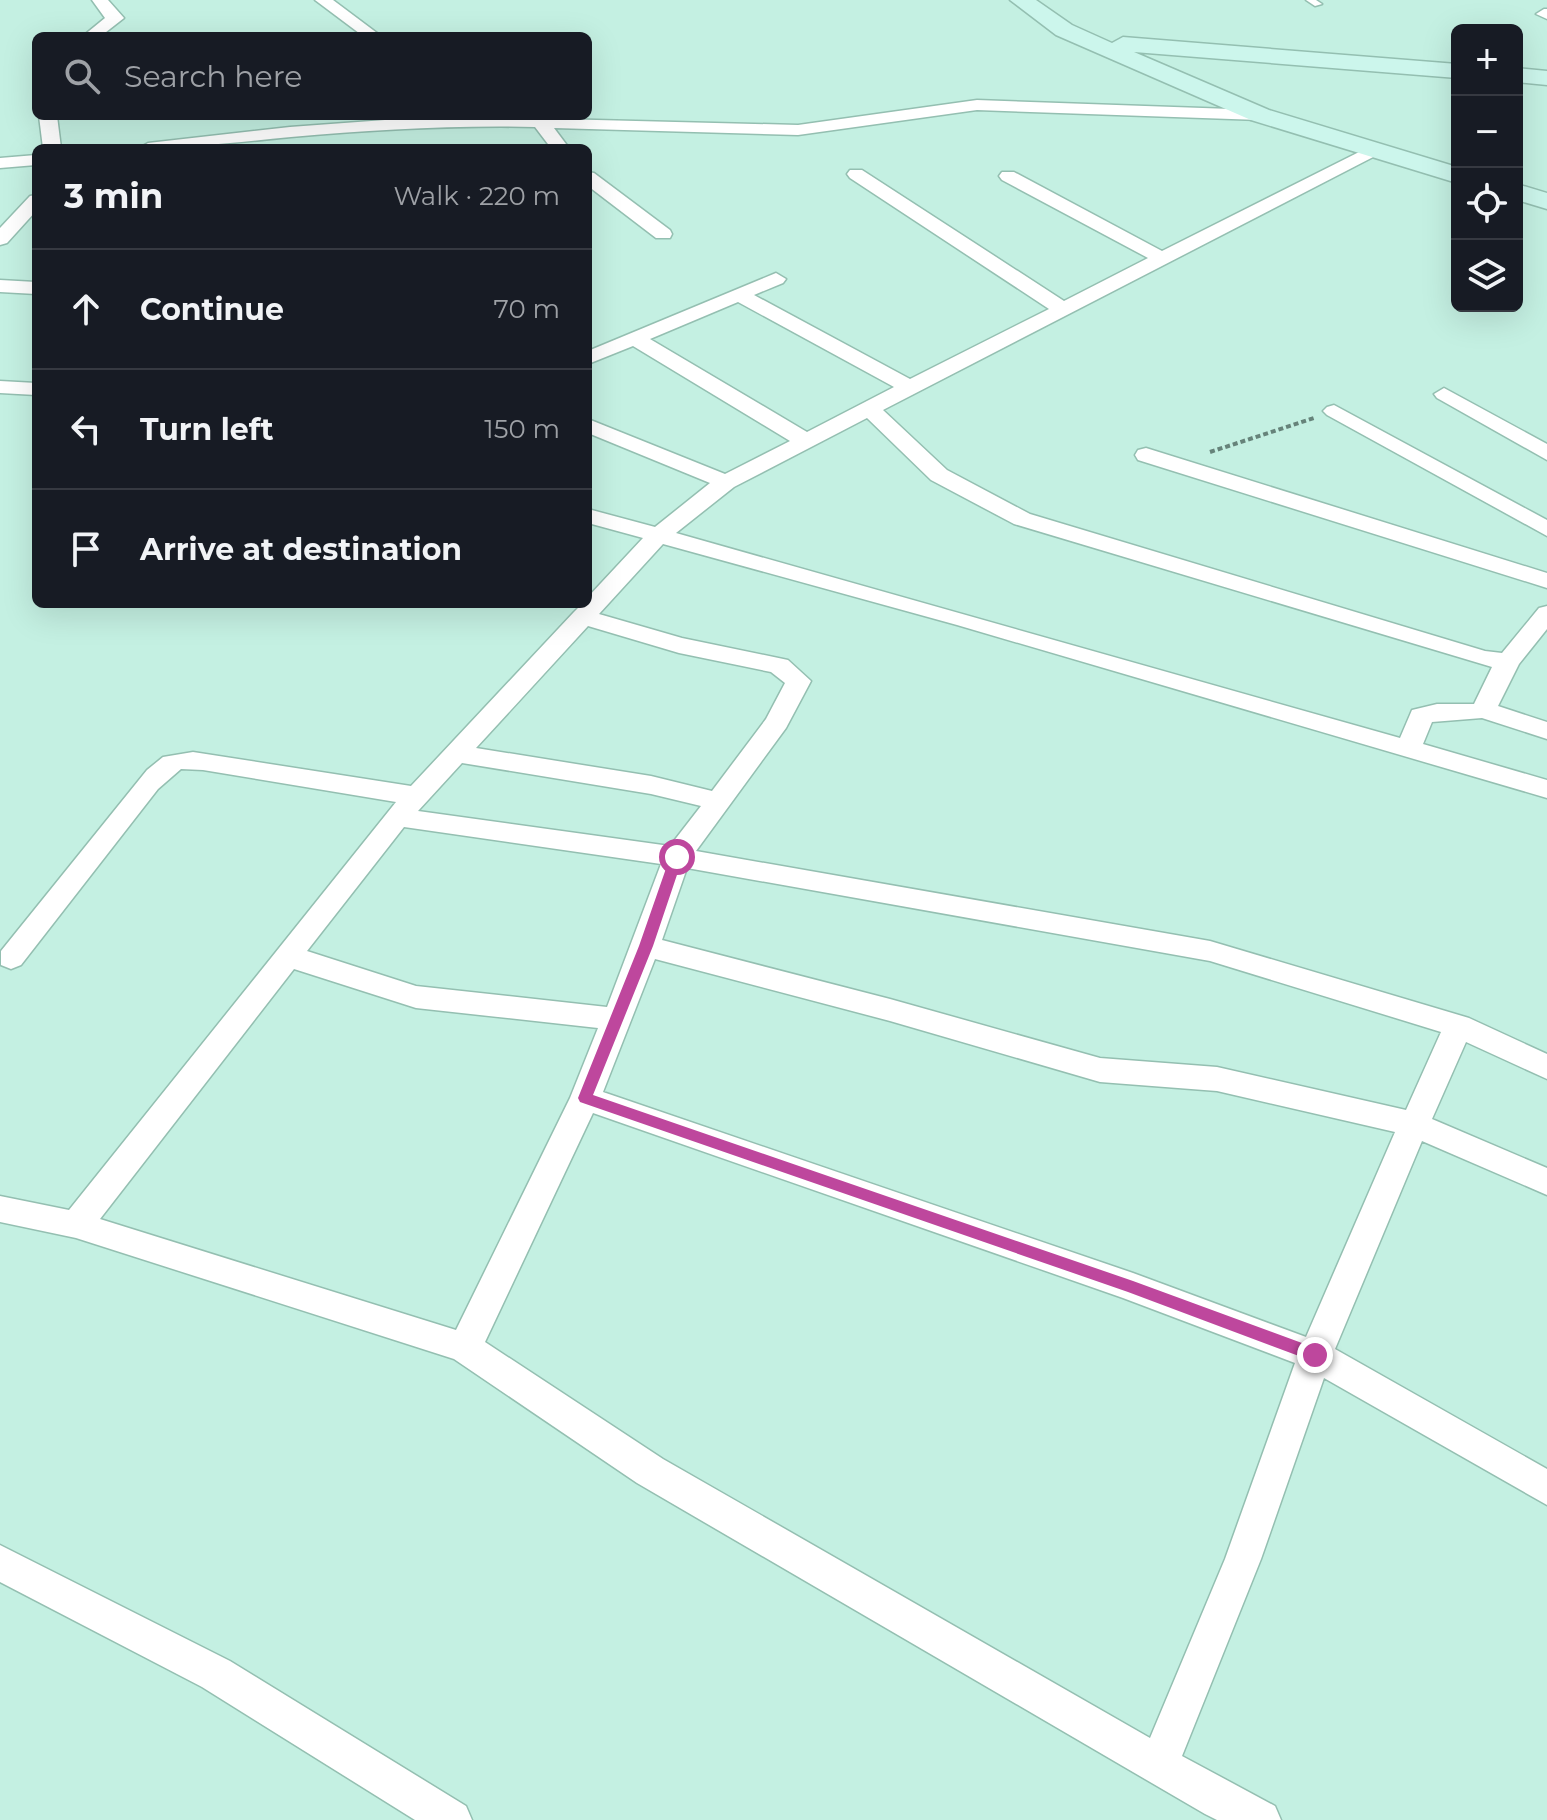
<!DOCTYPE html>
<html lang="en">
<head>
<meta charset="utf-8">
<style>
	:root { --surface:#171b24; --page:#242831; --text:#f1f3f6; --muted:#9ea1a6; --line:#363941 }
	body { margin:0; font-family:Montserrat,sans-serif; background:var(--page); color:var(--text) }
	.controls { position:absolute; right:24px; top:24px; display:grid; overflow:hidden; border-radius:12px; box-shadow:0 8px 32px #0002 }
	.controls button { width:72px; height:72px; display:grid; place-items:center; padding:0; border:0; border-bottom:2px solid var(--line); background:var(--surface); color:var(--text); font:40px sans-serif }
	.stop { position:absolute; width:24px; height:24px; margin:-18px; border:6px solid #be479d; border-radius:50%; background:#fff }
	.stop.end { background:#be479d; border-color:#fff; box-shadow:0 2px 8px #0008 }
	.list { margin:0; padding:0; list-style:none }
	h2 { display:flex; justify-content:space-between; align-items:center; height:104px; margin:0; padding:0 32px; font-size:34px }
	h2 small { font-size:26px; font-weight:400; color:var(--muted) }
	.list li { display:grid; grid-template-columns:52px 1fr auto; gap:24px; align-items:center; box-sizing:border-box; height:120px; padding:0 32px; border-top:2px solid var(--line) }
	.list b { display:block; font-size:30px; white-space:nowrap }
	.list em { font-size:26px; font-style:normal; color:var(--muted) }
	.icon { flex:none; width:44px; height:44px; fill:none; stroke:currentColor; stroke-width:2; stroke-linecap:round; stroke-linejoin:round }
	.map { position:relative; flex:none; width:1547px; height:1820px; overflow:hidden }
	.search { position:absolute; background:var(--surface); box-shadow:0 8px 32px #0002; left:32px; top:32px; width:560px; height:88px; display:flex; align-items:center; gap:20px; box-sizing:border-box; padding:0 28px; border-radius:12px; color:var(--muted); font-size:30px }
	.panel { position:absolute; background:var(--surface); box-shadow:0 8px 32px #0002; left:32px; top:144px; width:560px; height:464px; border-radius:12px }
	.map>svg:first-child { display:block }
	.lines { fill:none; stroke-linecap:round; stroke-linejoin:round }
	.lane-casing { stroke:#94bfb1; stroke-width:3 }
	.street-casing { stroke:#94bfb1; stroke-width:3 }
	.secondary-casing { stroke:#94bfb1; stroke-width:3 }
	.path { stroke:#66837a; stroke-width:4; stroke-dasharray:5 3; stroke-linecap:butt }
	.lane { fill:#fff; fill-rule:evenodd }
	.street { fill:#fff; fill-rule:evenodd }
	.secondary { fill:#ccf6ec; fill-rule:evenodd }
	.route { fill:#be479d }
</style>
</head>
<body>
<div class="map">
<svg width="1547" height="1820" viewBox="0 0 1547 1820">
	<rect width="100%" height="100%" fill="#c4f0e2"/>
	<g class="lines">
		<defs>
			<path id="lane" d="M1306 0H1316L1322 4 1315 6Z"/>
			<path id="street" d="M92 0H108L124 18 101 36H83L105 18Z
				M315 0H333L381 36H363Z
				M1544 9H1547V19L1536 14Z
				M977 100 1260 110 1269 115 1260 120 977 110 798 135 554 128 569 148H551L535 127C454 125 373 130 291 137 240 142 191 148 139 148L148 143 290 127 439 116 798 125Z
				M39 116H57L61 148H43Z
				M1373 145 1379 146 1382 150 1379 154 883 410 947 470 1030 514 1485 651 1502 653 1539 608 1547 606V629L1519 664 1498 706 1547 722V739L1482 718 1432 722 1423 744 1547 780V798L957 625 663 544 599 614 682 638 788 660 811 681 786 728 696 851 1210 941 1469 1018 1547 1054V1079L1466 1042 1432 1119 1547 1168V1195L1422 1141 1335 1349 1547 1469V1505L1324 1378 1261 1559 1182 1756 1275 1806 1281 1820H1217L1205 1814 637 1483 454 1359 76 1238 0 1222V1196L69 1210 396 802 203 770 181 769 158 789 21 965 11 969 1 965V951L147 770 163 757 193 752 411 786 574 612 582 604H588V597L643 538 588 523V509L655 527 710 483 588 433V419L725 474 790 441 633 346 588 364V351L776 273 786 279 783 283 754 295 910 379 1049 309 850 178 847 174 850 170H862L1064 301 1148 258 1002 180 999 176 1002 172H1014L1162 251ZM738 302 894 387 807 432 650 339ZM867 418 931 480 1014 524 1492 667 1474 704H1437L1412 710 1400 738 676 533 734 487ZM588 626 679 653 771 672 785 683 766 719 712 791 651 776 476 748ZM462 763 651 794 701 806 670 846 418 811ZM404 827 661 864 607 1007 416 986 307 951ZM687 868 1210 961 1441 1032 1406 1110 1217 1067 1100 1058 890 999 662 940ZM655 959 890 1021 1100 1082 1217 1091 1395 1132 1306 1337 1133 1273 603 1092ZM294 969 416 1008 598 1028 570 1098 456 1330 100 1219ZM593 1113 1123 1298 1295 1363 1225 1559 1150 1738 663 1459 485 1342Z
				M36 155V165L0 168V158Z
				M588 172 594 173 670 230 672 234 670 238H656L588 186Z
				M36 195V211L7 243 0 245V228L30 196Z
				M0 280 36 282V294L0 292Z
				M0 381 36 383V395L0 393Z
				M1444 388 1547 444V460L1437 398 1434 394Z
				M1334 405 1547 520V536L1327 415 1323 411 1327 407Z
				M1146 448 1547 573V588L1138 460 1135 455 1138 450Z
				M0 1545 230 1661 466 1806 472 1820H415L202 1687 0 1582Z"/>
			<path id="secondary" d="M1010 0H1036L1072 25 1112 43 1123 37 1457 64V78L1134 52 1269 110 1457 167V183L1251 120 1056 35Z
				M1517 68 1547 71V85L1517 82Z
				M1517 184 1547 193V209L1517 200Z"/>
		</defs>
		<use href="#lane" class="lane-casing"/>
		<use href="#street" class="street-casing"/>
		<use href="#secondary" class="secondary-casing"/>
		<path class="path" d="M1210 452 1314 418"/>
		<use href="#lane" class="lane"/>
		<use href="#street" class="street"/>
		<use href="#secondary" class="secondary"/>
	</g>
	<path class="route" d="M677 852 683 857 653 946 593 1095 1133 1281 1321 1350V1360L1315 1362 1128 1292 580 1102 578 1098 639 946 670 857Z"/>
</svg>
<div class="controls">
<button>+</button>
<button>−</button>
<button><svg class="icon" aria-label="locate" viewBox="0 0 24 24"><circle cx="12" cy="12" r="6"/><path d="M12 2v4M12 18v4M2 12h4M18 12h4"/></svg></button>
<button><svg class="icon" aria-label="layers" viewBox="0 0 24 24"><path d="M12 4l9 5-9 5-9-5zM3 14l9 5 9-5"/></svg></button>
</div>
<div class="stop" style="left:677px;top:857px"></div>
<div class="stop end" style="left:1315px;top:1355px"></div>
<div class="search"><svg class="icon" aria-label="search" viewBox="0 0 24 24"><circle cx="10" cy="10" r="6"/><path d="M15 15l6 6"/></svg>Search here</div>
<section class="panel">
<h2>3 min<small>Walk · 220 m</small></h2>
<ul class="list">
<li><svg class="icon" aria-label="ahead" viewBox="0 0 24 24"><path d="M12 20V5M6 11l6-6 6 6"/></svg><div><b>Continue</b></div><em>70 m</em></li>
<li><svg class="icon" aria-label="left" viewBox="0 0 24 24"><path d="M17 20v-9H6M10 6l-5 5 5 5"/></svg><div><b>Turn left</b></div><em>150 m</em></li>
<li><svg class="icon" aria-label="arrive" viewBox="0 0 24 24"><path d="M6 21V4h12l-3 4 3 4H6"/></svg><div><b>Arrive at destination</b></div></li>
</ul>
</section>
</div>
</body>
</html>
